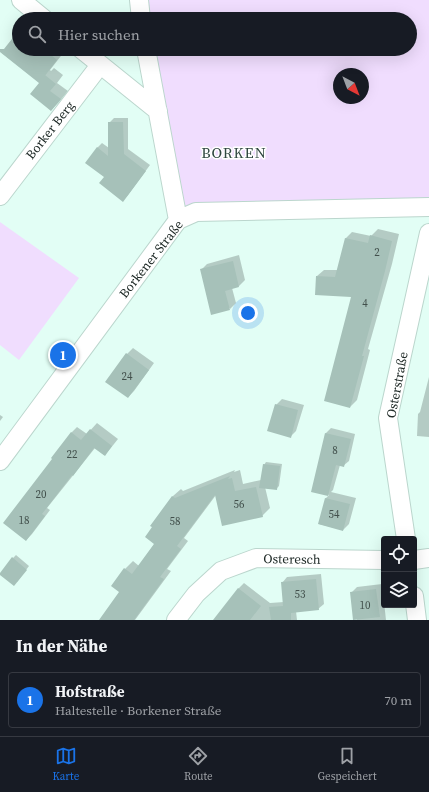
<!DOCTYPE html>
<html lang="de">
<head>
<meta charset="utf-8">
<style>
	:root { --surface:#171b24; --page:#242831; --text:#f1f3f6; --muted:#9ea1a6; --line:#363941; --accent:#1a73e8 }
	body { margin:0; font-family:"Source Serif 4",serif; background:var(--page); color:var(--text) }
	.controls { position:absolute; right:12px; bottom:12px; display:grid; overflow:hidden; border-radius:4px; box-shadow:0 4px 16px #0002 }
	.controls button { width:36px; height:36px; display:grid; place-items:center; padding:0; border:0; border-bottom:1px solid var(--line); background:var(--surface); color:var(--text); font:20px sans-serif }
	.compass { position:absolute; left:333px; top:68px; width:36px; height:36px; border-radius:50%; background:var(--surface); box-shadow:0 4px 16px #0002; rotate:138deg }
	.you { position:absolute; left:248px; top:313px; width:14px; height:14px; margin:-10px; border:3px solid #fff; border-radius:50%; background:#1a73e8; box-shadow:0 0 0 6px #1a73e833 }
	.badge { display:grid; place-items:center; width:26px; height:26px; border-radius:50%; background:var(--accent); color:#fff; font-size:13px; font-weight:700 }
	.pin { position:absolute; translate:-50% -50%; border:2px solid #fff; box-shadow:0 1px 4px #0006 }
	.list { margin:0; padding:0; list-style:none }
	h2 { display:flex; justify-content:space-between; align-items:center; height:52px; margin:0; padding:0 16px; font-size:17px }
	h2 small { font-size:13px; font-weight:400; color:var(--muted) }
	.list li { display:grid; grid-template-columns:26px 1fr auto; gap:12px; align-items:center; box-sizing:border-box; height:56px; margin:0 8px 8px; padding:0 8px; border:1px solid var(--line); border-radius:4px }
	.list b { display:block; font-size:15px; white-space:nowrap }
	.list p { margin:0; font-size:13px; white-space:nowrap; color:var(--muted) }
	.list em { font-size:13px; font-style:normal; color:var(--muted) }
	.icon { flex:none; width:22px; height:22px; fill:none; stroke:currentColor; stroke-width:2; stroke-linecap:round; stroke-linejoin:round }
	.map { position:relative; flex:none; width:429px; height:620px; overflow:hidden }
	.search { position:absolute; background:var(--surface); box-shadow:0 4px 16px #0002; left:12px; right:12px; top:12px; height:44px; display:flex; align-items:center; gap:10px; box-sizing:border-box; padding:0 14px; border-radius:22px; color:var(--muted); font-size:15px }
	.sheet { height:116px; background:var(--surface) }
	nav { display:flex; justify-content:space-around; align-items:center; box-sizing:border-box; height:56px; border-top:1px solid var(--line); background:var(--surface); font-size:11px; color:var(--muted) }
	nav a { display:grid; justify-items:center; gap:2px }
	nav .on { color:var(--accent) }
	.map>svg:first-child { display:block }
	.green { fill:#f0ddfe; fill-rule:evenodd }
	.shadow { fill:#0003 }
	.building { fill:#a6c1b9 }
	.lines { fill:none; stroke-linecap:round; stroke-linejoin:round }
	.minor-casing { stroke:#bbd6cd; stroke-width:20 }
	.minor { stroke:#fff; stroke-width:18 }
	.labels { text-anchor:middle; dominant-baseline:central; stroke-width:3; stroke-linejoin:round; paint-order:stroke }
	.number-label { font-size:11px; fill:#42504c }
	.street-label { font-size:13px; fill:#202b28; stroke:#fff }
	.quarter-label { font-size:15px; letter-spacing:1px; fill:#2f4640; stroke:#fff }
</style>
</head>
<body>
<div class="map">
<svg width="429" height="620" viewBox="0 0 429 620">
	<rect width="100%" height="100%" fill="#e2fef5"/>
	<path class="green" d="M139 0H429V207L178 220 146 49H410V19H141ZM339 74H363V98H339Z
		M0 222 79 278 19 360 0 345Z"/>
	<path class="shadow" d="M19 31V49H61L64 52 50 70 51 71 54 68 63 75 57 83 68 91 59 102 51 110 40 83 2 53Z
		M114 118H128V149L150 165 128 195 123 200 105 177 97 148 102 143 109 148V123Z
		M378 229 399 234 392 264 368 349 370 350 357 400 350 407 353 296 317 276 324 270H338L346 238 352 232 371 236Z
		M239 255 245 280 239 286 232 288 236 303 230 309 201 270 207 264Z
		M133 348 154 363 134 391 128 397 127 354Z
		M429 377V437L417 436 418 414 420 412Z
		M282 399 304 405 296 431 290 437 276 405Z
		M0 415 3 417 0 421Z
		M97 423 118 439 110 449 104 455 95 448 47 508 50 510 32 534 26 540 53 459 71 433 77 427 87 434Z
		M331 428 355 434 349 461 343 466 340 465 333 490 331 492 356 498 349 524 343 530 319 524 326 498 329 495 312 491 326 433Z
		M266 462 282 464 279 486 276 489 265 487 270 508 262 516 216 495 184 538 188 541 167 569 171 571 135 620H100L120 592 125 569 133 561 139 566 155 543 153 527 151 526 173 496 181 489 183 491 235 470 234 472 240 470 243 484 261 480 264 465Z
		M16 555 29 566 17 582 13 558Z
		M321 574 324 604 318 609 296 611 297 620H214L239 588 244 583 270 603 284 602 282 583 287 577Z
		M382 584 386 620H357L351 593 357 587Z"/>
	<path class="building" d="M19 30V49H44L57 60 41 81 45 75 56 84 50 91 61 99 51 111 30 94 39 83 0 52V49H4Z
		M108 122H123L124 154 146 171 123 202 99 183 104 177 85 163 97 147 108 156Z
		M370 235 392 241 385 271 362 356H364L350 408 324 401 351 297 315 295 316 276 335 277 345 238 368 243Z
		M233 261 239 287 225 291 230 310 211 315 200 269Z
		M126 353 149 370 128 398 105 382Z
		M275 404 298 410 291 438 267 431Z
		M90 429 112 446 105 456 94 448 73 476 72 475 42 514 45 516 26 541 3 523 52 459 51 458 71 432 81 440Z
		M325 433 351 439 344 467 336 465 328 496 311 492Z
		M263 464 280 466 277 490 259 488Z
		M230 476 228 479 232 478 235 491 256 487 263 517 222 526 215 495 177 546 181 549 160 577 164 579 134 620H99L119 592 111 586 124 568 132 574 154 544 145 537 152 527 150 526 172 496 175 498Z
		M325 498 350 504 343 531 318 524Z
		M12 557 27 570 14 586 0 575V573Z
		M316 579 319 610 291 613V620H271L269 607 283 606 281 582Z
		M238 588 261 606 250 620H213Z
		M376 589 380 617 353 620 350 592Z"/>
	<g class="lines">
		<defs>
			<path id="minor" d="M21 0 44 19
				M139 0 141 19
				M81 49 158 111
				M146 49 178 220
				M0 196 100 65
				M0 461 178 220 196 212 429 207
				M406 539 388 418 429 233
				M414 560 429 558
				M414 596 417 620
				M176 620 196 594 221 571 256 558 384 560"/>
		</defs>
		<use href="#minor" class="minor-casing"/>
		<use href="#minor" class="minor"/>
	</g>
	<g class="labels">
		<g class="number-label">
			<text x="377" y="252">2</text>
			<text x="365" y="303">4</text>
			<text x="127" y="376">24</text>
			<text x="335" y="450">8</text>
			<text x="72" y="454">22</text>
			<text x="41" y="494">20</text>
			<text x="239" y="504">56</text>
			<text x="334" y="514">54</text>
			<text x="24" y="520">18</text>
			<text x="175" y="521">58</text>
			<text x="300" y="594">53</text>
			<text x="365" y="605">10</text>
		</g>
		<g class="street-label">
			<text transform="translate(50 130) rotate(-52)">Borker Berg</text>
			<text transform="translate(151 259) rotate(-52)">Borkener Straße</text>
			<text transform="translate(397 385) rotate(-79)">Osterstraße</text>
			<text transform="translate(292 559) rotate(1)">Osteresch</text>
		</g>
		<g class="quarter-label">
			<text x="234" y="152">BORKEN</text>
		</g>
	</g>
</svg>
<div class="controls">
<button><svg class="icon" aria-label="locate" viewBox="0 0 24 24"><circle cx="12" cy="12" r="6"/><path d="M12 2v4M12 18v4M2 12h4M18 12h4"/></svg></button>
<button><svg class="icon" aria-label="layers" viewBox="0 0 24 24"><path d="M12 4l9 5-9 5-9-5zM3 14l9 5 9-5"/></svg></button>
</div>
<svg class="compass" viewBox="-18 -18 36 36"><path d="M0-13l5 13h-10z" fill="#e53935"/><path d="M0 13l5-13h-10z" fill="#9ea1a6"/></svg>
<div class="you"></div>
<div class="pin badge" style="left:63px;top:355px">1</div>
<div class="search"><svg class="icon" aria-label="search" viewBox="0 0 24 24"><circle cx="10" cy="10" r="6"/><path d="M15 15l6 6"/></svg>Hier suchen</div>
</div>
<section class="sheet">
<h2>In der Nähe<small></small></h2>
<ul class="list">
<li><span class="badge">1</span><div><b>Hofstraße</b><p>Haltestelle · Borkener Straße</p></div><em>70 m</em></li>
</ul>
</section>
<nav>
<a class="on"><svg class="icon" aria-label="map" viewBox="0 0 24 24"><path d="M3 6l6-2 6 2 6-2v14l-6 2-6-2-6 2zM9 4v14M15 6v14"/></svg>Karte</a>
<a><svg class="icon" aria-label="directions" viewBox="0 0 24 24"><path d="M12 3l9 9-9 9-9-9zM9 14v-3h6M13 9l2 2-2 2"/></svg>Route</a>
<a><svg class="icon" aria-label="saved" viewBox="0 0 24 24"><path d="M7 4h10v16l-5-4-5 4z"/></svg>Gespeichert</a>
</nav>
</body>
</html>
